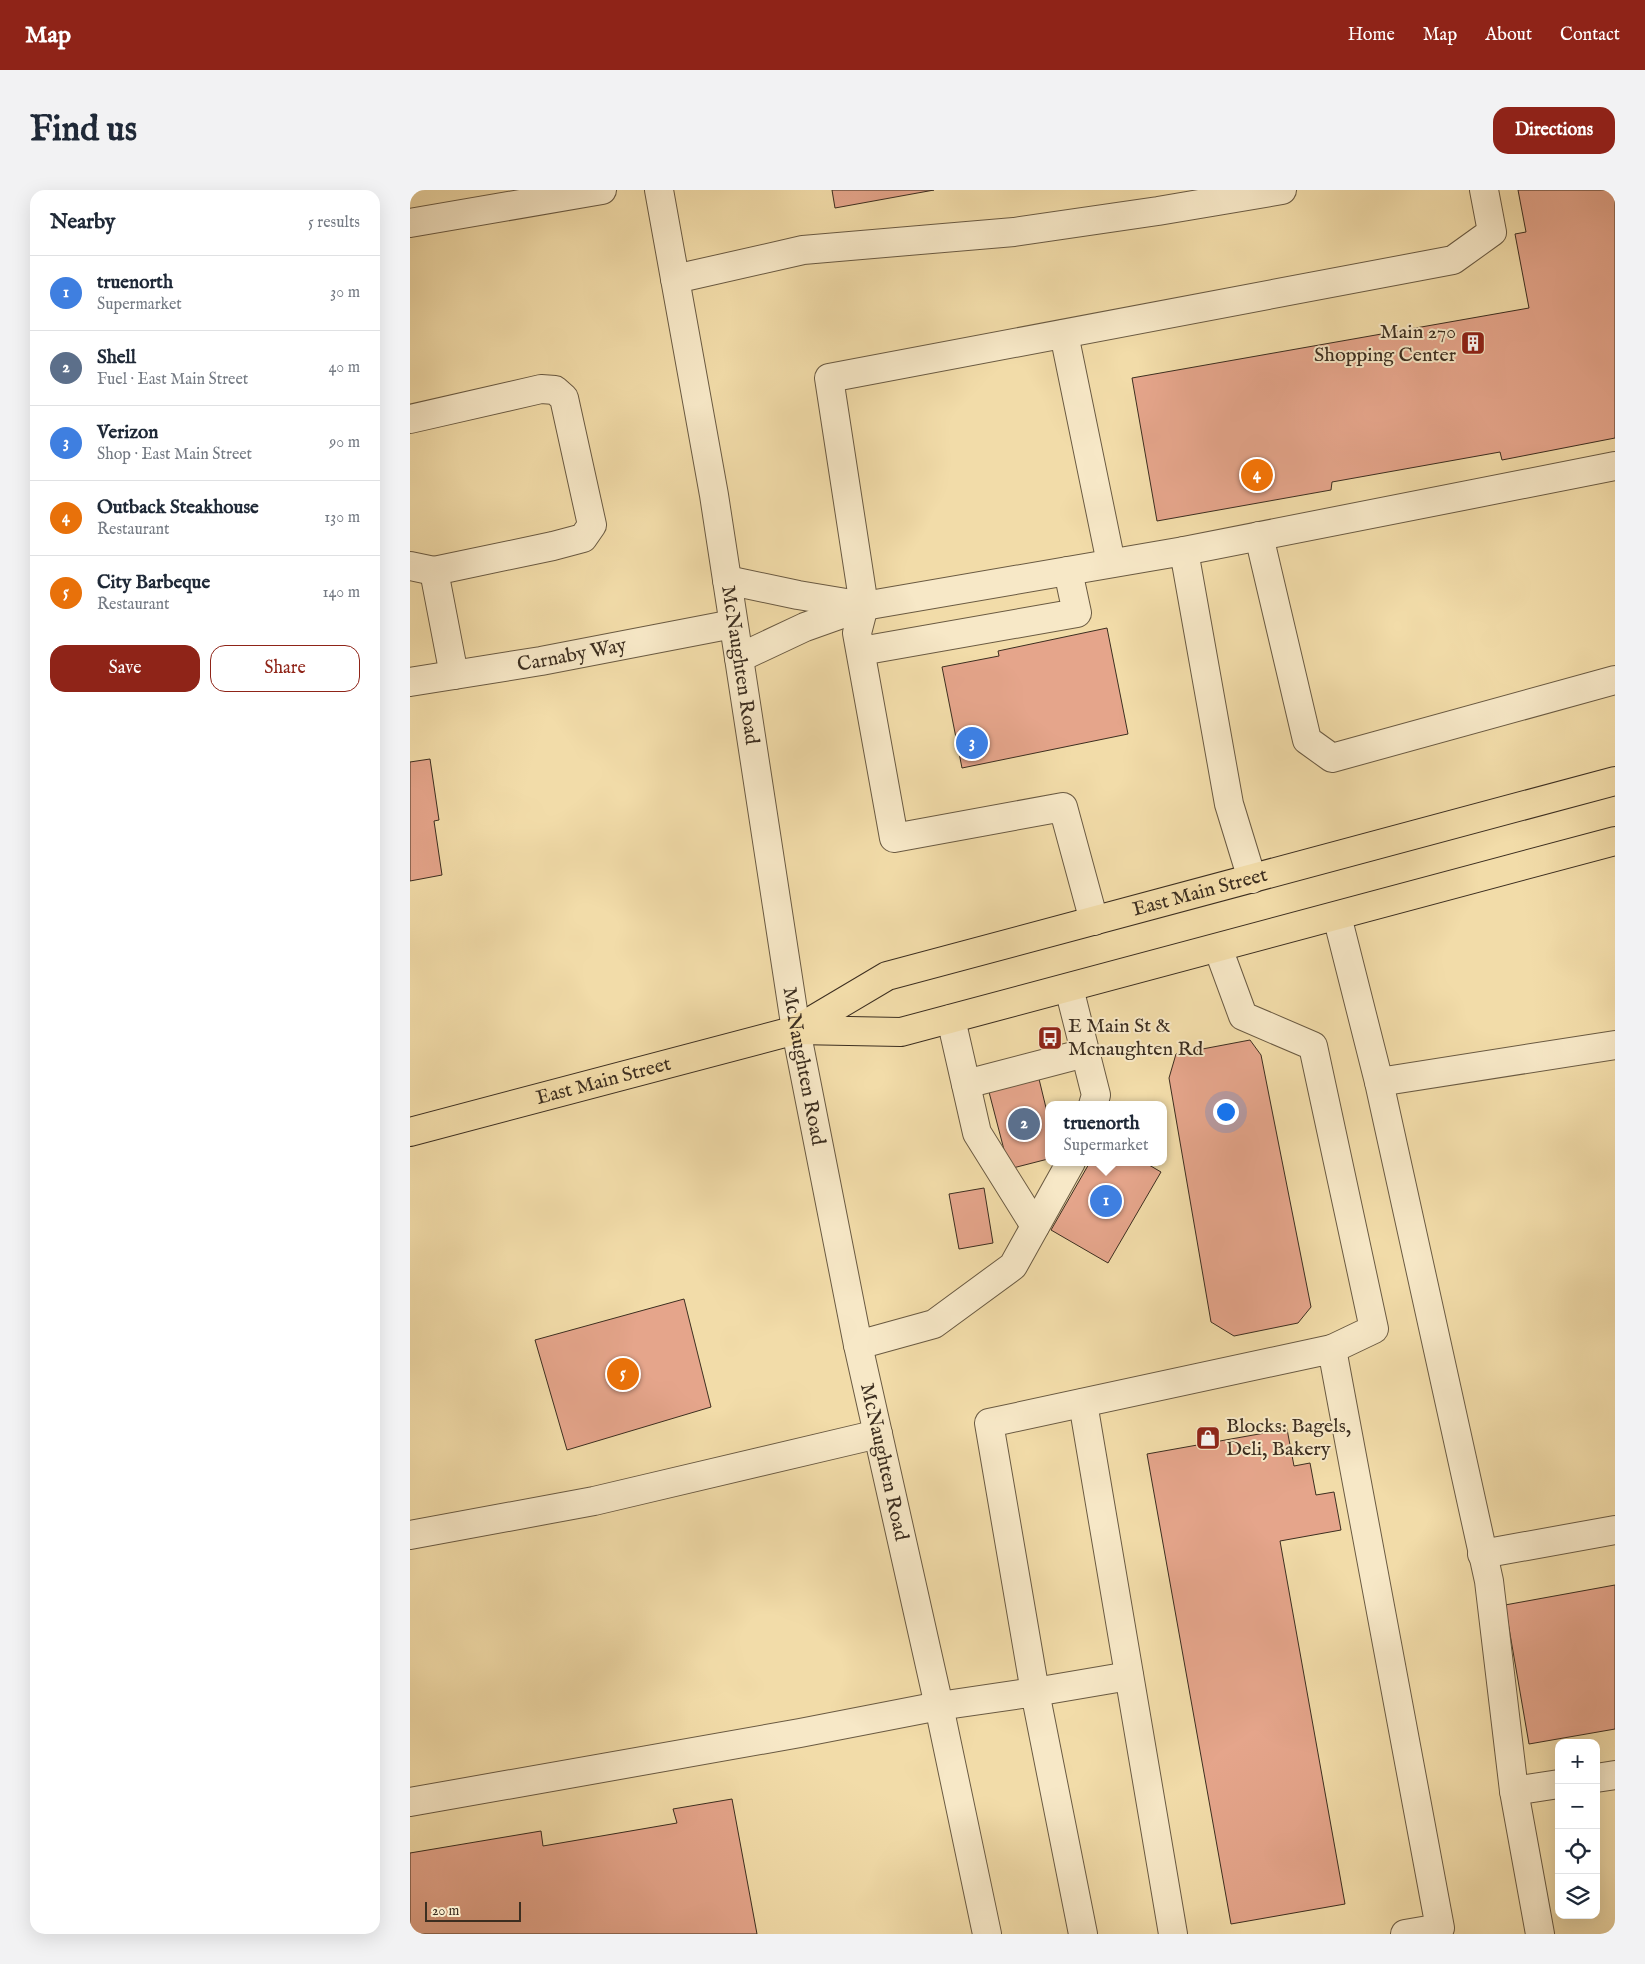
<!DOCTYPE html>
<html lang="en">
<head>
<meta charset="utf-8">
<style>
	:root { --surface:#fff; --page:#f2f2f3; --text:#1f2937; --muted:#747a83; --line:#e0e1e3; --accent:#8f2418 }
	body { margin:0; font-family:"IM FELL English",serif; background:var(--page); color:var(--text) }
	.controls { position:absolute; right:15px; bottom:15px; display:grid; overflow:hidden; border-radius:10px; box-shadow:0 5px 20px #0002 }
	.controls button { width:45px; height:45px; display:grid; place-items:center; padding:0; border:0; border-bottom:1px solid var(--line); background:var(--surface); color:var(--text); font:25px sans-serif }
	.scale { position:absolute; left:15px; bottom:12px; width:96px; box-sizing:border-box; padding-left:5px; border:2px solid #3c2e20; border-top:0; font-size:14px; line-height:18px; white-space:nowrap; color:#3c2e20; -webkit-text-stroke:4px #f7e8c7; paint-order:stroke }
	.you { position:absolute; left:815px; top:921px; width:18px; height:18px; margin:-12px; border:4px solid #fff; border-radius:50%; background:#1a73e8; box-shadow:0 0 0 8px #1a73e833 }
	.badge { display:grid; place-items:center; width:32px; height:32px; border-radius:50%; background:var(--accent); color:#fff; font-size:16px; font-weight:700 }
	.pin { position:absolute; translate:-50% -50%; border:2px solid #fff; box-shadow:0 1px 5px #0006 }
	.popup { position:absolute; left:635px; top:911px; width:122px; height:65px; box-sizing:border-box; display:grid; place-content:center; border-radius:10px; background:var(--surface); filter:drop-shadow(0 1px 4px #0005); font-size:16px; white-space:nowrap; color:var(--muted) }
	.popup b { font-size:19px; color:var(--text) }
	.popup::after { content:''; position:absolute; left:50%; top:100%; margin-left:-10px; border:10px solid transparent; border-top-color:var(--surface) }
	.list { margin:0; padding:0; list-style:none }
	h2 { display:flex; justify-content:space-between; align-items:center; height:65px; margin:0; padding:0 20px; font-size:21px }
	h2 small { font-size:16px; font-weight:400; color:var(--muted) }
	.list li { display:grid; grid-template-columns:32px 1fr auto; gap:15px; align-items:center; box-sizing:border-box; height:75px; padding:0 20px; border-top:1px solid var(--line) }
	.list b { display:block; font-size:19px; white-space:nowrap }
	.list p { margin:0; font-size:16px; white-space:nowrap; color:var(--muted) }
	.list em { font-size:16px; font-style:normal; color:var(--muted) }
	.actions { display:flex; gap:10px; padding:15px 20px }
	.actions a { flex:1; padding:11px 0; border:1px solid var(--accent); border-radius:15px; text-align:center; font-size:18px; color:var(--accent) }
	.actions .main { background:var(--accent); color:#fff }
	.icon { flex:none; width:28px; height:28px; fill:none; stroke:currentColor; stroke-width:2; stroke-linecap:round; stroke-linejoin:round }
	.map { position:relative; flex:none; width:1205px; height:1744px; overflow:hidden; border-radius:15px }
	header { display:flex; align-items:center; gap:30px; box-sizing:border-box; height:70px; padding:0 25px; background:var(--accent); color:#fff }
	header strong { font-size:24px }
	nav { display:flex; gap:28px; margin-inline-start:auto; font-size:18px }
	.intro { display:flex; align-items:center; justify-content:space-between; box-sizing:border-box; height:120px; padding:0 30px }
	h1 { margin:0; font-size:35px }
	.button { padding:12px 22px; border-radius:15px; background:var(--accent); color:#fff; font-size:18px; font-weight:700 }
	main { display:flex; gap:30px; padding:0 30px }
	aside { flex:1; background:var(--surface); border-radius:15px; box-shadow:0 5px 20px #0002 }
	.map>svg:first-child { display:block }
	.building { fill:#e5a58b; stroke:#3c2e20 }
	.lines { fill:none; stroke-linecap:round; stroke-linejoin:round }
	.minor-casing { stroke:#6a5a42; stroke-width:30 }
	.major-casing { stroke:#3c2e20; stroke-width:30 }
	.minor { stroke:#f7e8c7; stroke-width:28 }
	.major { stroke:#f2dca9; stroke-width:28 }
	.labels { text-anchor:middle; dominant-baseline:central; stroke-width:4; stroke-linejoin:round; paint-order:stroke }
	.poi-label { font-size:20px; fill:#3c2e20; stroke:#f7e8c7; text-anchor:start }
	.street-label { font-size:20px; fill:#3c2e20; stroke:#f7e8c7 }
</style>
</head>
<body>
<header>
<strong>Map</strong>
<nav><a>Home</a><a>Map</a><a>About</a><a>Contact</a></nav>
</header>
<div class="intro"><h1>Find us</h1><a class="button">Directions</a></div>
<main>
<aside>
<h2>Nearby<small>5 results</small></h2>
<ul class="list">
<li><span class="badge" style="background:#3f7fe0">1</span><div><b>truenorth</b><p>Supermarket</p></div><em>30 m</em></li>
<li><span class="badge" style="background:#5c6f8a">2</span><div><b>Shell</b><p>Fuel · East Main Street</p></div><em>40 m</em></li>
<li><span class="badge" style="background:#3f7fe0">3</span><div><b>Verizon</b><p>Shop · East Main Street</p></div><em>90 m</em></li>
<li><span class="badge" style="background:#e8710a">4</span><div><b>Outback Steakhouse</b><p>Restaurant</p></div><em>130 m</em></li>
<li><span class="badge" style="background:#e8710a">5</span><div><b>City Barbeque</b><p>Restaurant</p></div><em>140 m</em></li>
</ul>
<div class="actions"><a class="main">Save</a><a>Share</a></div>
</aside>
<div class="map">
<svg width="1205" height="1744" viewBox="0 0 1205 1744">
	<rect width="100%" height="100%" fill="#f2dca9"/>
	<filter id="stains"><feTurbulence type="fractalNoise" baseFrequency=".004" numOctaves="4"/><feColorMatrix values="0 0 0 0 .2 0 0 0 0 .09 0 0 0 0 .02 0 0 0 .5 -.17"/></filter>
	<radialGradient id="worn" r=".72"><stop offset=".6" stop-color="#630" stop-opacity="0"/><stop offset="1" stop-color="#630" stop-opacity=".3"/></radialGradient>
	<path class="building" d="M422 0H524L425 18Z
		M1108 0H1205V248L1092 270 1090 262 922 292 921 300 747 331 722 188 1119 118 1105 44 1116 42Z
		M697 438 718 544 552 578 532 477 589 466 588 461Z
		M20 569 29 630 24 631 32 685 0 691V572Z
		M840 850 851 865 901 1117 888 1133 824 1146 801 1132 759 888 766 864Z
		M629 889 638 926V969L599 979 579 902Z
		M680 972H734L751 982 698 1073 641 1040Z
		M574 998 583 1053 549 1059 539 1004Z
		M274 1109 301 1217 157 1260 125 1150Z
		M877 1239 884 1276 900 1273 906 1305 924 1302 931 1340 870 1351 935 1714 821 1734 737 1264Z
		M1205 1395V1539L1119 1554 1095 1415Z
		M322 1609 347 1744H0V1663L131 1641 133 1656 267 1633 263 1619Z"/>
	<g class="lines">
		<defs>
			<g id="minor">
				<path id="s1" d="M249 0 304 305 386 840 448 1155 529 1516 577 1744"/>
				<path d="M0 33 192 0"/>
				<path d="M265 89 393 60 604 42 748 21 872 0"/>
				<path d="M654 144 701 373"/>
				<path d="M0 229 131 199 145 200 154 208 182 335 173 348 143 356 24 381 44 485"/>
				<path d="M849 346 897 550 922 568 1205 490"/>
				<path d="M774 361 1205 276"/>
				<path d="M0 376 24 381"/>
				<path d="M317 390 388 405 454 416 395 437 329 468"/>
				<path d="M454 416 774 361 819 614 842 689"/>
				<path d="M451 461 667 423 658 381"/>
				<path id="s2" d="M0 492 131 471 323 434"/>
				<path d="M927 726 969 892 1079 1391 1104 1601 1130 1744"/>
				<path d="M684 731 653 617 484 648 447 443 454 416 419 188 1043 70 1082 42 1074 0"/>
				<path d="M808 758 833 826 903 856 964 1139 922 1159"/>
				<path d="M659 798 686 905 683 915"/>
				<path d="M541 829 567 943 625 1036"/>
				<path d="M969 892 1205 855"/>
				<path d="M556 894 675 863"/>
				<path d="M448 1155 524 1134 603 1076 661 972"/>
				<path d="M673 1213 763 1744"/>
				<path d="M0 1345 184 1311 468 1244"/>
				<path d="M1072 1364 1205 1340"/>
				<path d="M719 1486 625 1502 579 1233 922 1159 1030 1738 995 1744"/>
				<path d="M1186 1588 1205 1585"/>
				<path d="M1104 1601 1149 1594"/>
				<path d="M0 1612 390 1543 529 1516 625 1502 673 1744"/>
			</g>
			<g id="major">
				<path d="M386 840 491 842 1205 651"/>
				<path id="s3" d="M0 942 386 840 477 786 1205 591"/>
			</g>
		</defs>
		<use href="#minor" class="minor-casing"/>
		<use href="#major" class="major-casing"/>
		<use href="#minor" class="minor"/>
		<use href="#major" class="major"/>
	</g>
	<defs>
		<symbol id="building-square" viewBox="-11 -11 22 22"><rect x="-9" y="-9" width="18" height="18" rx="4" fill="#8f2418" stroke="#f7e8c7"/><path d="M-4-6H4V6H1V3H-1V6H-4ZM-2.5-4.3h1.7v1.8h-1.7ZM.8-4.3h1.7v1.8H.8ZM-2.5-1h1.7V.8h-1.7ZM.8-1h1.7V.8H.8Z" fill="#fff"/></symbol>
		<symbol id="bus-square" viewBox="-11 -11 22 22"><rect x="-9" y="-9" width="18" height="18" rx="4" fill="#8f2418" stroke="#f7e8c7"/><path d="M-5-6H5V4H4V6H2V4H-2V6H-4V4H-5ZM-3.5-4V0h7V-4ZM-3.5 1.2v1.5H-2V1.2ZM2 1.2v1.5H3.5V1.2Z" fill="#fff"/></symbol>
		<symbol id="shop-square" viewBox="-11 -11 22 22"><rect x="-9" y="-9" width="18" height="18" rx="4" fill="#8f2418" stroke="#f7e8c7"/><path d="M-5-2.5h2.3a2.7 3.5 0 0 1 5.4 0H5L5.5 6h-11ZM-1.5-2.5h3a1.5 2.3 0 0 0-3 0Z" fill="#fff"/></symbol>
	</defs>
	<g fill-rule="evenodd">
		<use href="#building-square" x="1049" y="139" width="28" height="28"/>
		<use href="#bus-square" x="626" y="834" width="28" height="28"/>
		<use href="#shop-square" x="784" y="1234" width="28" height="28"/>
	</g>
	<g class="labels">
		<g class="poi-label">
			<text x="1046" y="142" text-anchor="end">Main 270<tspan x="1046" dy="23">Shopping Center</tspan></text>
			<text x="658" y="836">E Main St &amp;<tspan x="658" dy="23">Mcnaughten Rd</tspan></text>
			<text x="816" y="1236">Blocks: Bagels,<tspan x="816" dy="23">Deli, Bakery</tspan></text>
		</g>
		<g class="street-label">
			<text stroke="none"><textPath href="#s2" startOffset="164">Carnaby Way</textPath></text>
			<text stroke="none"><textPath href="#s1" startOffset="482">McNaughten Road</textPath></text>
			<text stroke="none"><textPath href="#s3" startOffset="829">East Main Street</textPath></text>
			<text stroke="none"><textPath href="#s1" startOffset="888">McNaughten Road</textPath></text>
			<text stroke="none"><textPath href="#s3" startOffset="200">East Main Street</textPath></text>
			<text stroke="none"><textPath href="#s1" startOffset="1292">McNaughten Road</textPath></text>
		</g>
	</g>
	<rect width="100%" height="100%" filter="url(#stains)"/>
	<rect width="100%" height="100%" fill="url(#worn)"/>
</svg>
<div class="controls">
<button>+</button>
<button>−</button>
<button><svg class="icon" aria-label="locate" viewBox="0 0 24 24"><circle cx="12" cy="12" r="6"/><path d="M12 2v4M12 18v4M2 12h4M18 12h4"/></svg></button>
<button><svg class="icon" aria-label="layers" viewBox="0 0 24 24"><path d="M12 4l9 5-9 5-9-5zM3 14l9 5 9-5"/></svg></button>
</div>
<div class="scale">20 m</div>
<div class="you"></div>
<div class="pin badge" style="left:696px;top:1011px;background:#3f7fe0">1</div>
<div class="popup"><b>truenorth</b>Supermarket</div>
<div class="pin badge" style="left:614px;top:934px;background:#5c6f8a">2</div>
<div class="pin badge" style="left:562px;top:553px;background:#3f7fe0">3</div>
<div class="pin badge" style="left:847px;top:285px;background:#e8710a">4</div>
<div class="pin badge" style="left:213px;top:1184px;background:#e8710a">5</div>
</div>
</main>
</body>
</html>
